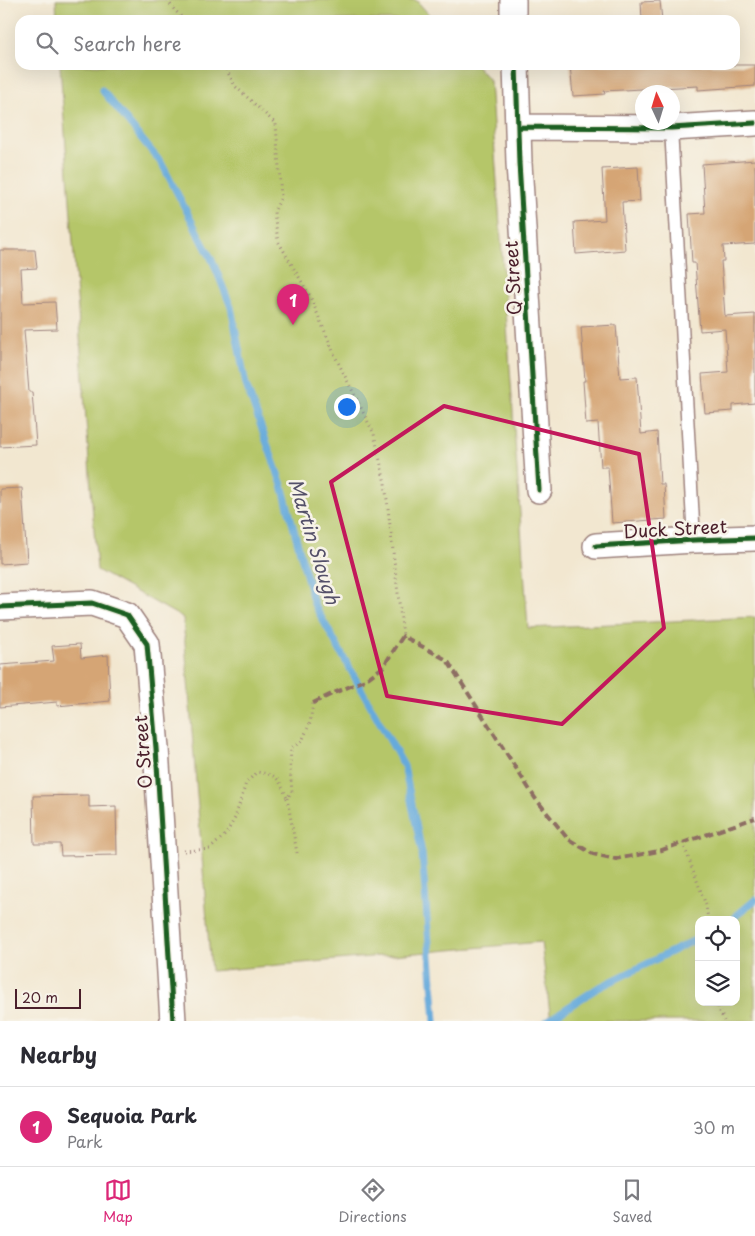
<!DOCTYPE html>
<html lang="en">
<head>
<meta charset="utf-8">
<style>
	:root { --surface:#fff; --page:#f7f7f7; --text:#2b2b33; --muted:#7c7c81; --line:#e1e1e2; --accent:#db2777 }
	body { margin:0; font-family:"Playpen Sans",sans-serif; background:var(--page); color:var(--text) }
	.controls { position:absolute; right:15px; bottom:15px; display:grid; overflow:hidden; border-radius:10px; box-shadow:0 5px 20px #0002 }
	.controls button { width:45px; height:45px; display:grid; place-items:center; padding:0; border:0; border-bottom:1px solid var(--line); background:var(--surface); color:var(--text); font:25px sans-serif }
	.compass { position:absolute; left:635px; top:85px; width:45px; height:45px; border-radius:50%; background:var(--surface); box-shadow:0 5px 20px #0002; rotate:356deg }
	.scale { position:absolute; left:15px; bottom:12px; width:66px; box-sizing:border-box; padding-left:5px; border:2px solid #4a1f2b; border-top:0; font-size:14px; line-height:18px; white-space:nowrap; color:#4a1f2b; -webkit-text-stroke:4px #f7f3e8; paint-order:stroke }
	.you { position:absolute; left:346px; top:406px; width:18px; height:18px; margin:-12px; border:4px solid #fff; border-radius:50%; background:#1a73e8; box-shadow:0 0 0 8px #1a73e833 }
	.badge { display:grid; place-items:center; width:32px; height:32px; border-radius:50%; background:var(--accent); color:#fff; font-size:16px; font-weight:700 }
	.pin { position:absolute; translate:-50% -41px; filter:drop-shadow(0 1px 2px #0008) }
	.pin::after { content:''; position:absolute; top:26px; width:18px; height:15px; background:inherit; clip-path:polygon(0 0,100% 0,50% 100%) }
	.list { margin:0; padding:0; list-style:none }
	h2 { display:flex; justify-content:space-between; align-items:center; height:65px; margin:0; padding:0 20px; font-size:21px }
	h2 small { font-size:16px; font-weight:400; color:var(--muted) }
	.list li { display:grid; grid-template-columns:32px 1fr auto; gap:15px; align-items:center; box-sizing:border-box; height:80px; padding:0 20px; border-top:1px solid var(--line) }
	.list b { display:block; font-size:19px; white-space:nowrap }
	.list p { margin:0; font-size:16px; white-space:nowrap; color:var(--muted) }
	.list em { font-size:16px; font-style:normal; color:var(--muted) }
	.icon { flex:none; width:28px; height:28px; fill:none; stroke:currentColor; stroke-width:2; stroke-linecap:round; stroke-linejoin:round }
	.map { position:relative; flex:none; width:755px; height:1021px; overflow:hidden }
	.search { position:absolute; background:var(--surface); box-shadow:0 5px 20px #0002; left:15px; right:15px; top:15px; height:55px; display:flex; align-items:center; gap:12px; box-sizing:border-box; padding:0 18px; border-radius:15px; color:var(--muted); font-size:19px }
	.sheet { height:145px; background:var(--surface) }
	nav { display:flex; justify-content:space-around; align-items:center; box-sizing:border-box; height:70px; border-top:1px solid var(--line); background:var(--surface); font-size:14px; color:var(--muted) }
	nav a { display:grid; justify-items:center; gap:2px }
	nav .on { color:var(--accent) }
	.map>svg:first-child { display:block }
	.park { fill:#b5c669; stroke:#80724a; fill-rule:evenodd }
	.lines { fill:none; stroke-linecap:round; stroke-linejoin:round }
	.stream { stroke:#66aadb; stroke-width:7 }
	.building { fill:#d5a575 }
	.service-casing { stroke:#9e837e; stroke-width:15 }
	.minor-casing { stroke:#9e837e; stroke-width:28 }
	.path { stroke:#9e837e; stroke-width:3; stroke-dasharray:1 4; stroke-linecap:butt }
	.service { stroke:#fff; stroke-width:12 }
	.minor { stroke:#fff; stroke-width:25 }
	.quiet { stroke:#8d6e63; stroke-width:4; stroke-dasharray:8 4; stroke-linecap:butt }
	.cycleway-casing { stroke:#f7f3e8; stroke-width:8 }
	.cycleway { stroke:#1b5e20; stroke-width:5 }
	.marked { fill:none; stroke:#c2185b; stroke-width:4; stroke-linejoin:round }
	.labels { text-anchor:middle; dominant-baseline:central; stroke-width:5; stroke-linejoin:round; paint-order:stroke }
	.street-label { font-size:18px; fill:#4a1f2b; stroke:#f7f3e8 }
	.water-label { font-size:19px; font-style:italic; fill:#545069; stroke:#f7f3e8 }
</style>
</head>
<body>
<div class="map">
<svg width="755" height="1021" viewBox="0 0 755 1021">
	<rect width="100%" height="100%" fill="#f7f3e8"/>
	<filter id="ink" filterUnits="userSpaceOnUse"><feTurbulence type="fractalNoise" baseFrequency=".02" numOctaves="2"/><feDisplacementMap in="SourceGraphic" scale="10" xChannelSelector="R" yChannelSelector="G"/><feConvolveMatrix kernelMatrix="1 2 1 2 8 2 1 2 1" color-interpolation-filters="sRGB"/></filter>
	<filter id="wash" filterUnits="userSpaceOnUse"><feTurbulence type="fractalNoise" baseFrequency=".0096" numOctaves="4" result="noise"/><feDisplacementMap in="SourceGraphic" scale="20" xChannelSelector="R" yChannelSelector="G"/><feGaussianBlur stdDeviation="1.12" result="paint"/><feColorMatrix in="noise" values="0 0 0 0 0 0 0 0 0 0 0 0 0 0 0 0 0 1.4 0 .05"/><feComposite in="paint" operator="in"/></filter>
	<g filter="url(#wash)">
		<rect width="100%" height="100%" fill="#f2e7d0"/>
		<path class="park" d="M56 0H416L434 20H57Z
			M60 65H476L490 81 528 628 755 617V1021H551L541 942 211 971 183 618 97 570ZM699 920H736V1002H699Z"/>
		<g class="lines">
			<path class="stream" d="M102 90 162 164 213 262 231 307 246 385 282 485 314 604 404 766 422 853 435 1021
				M731 920 755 900
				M547 1021 596 989 699 938"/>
		</g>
		<g id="blocks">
			<path class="building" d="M660 1 662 20H642L641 2Z
				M570 65H755V86L698 90V86L604 91 605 94 573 96Z
				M755 160V244L723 246 724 261H721L725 316 755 314V403L733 405V411L705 413 702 374 728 372 725 329 700 331 695 263H692L689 214 705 213 702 164Z
				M638 167 640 201 622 202 625 250 576 254 574 222 605 220 602 169Z
				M0 250H35L37 268 21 269 23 303 55 302 57 329 24 330 29 392H32L36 445 0 447Z
				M616 325 620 378 637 377 641 434 657 432 660 484H664L666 519 612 523 608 467H601L598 423 586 424 583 381H585L581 327Z
				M22 488 27 562 0 564V489Z
				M80 644 81 658 108 655 110 701 57 706V702L0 707V665L54 661 52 646Z
				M89 795V807L116 806 117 855 61 856 60 844H34L33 796Z"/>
		</g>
	</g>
	<g filter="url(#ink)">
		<use href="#blocks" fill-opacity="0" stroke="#9e837e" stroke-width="1"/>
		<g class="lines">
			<defs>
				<path id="service" d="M671 128 694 540"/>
				<path id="minor" d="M513 0V20
					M516 65 519 163 539 490
					M518 127 671 128 755 123
					M596 546 694 540 755 538
					M0 607 92 603 127 615 147 644 156 748 173 1021"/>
			</defs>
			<use href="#service" class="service-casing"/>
			<use href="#minor" class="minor-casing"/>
			<path class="path" d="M168 0 172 7 184 20
				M224 65 235 86 276 124 281 197 274 212 278 241 310 296 336 358 374 434 385 483 403 636
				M287 798 297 853
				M683 843 706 905 708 920
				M184 851 210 849 226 834 235 818 246 783 257 772C279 775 278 778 287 798L292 792 290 769 291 748 302 741 310 723 313 703
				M716 1002 724 1021"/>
			<use href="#service" class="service"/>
			<use href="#minor" class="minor"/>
			<path class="quiet" d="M313 703 334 693 365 680 383 667 403 636 447 660 535 798 568 839 593 854 616 859 659 851 755 818"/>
			<defs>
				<path id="cycleway" d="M516 65 519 163 539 490
					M518 127 671 128 755 123
					M596 546 694 540 755 538
					M0 607 92 603 127 615 147 644 156 748 173 1021"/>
			</defs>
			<use href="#cycleway" class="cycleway-casing"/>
			<use href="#cycleway" class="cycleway"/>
		</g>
	</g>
	<path class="marked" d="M444 406 639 454 664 628 562 724 387 696 331 482Z"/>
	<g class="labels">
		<g class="street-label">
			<text transform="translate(512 278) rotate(-93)">Q Street</text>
			<text transform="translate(675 528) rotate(-3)">Duck Street</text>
			<text transform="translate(142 752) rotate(-94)">O Street</text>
		</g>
		<g class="water-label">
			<text transform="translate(315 541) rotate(73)">Martin Slough</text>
		</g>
	</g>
</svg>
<div class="controls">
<button><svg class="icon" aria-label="locate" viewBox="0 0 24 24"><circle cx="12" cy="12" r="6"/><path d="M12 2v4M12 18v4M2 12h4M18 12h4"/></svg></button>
<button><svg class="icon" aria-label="layers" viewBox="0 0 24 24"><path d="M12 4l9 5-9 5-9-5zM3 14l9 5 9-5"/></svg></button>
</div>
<svg class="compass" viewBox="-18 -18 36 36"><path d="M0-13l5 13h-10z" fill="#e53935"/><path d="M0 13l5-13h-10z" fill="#7c7c81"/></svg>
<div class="scale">20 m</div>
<div class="you"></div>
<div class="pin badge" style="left:293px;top:325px">1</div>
<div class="search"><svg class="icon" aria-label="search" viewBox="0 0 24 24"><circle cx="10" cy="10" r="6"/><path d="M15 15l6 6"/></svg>Search here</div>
</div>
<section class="sheet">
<h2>Nearby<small></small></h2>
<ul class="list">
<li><span class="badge">1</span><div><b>Sequoia Park</b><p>Park</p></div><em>30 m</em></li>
</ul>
</section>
<nav>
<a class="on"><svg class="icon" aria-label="map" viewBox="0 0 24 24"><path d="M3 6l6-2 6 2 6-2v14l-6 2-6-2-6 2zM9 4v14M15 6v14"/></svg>Map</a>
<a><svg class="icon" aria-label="directions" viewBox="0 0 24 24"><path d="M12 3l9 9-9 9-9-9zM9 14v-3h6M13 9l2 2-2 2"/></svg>Directions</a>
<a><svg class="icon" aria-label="saved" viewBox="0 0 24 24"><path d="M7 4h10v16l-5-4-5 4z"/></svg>Saved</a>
</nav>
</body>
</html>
